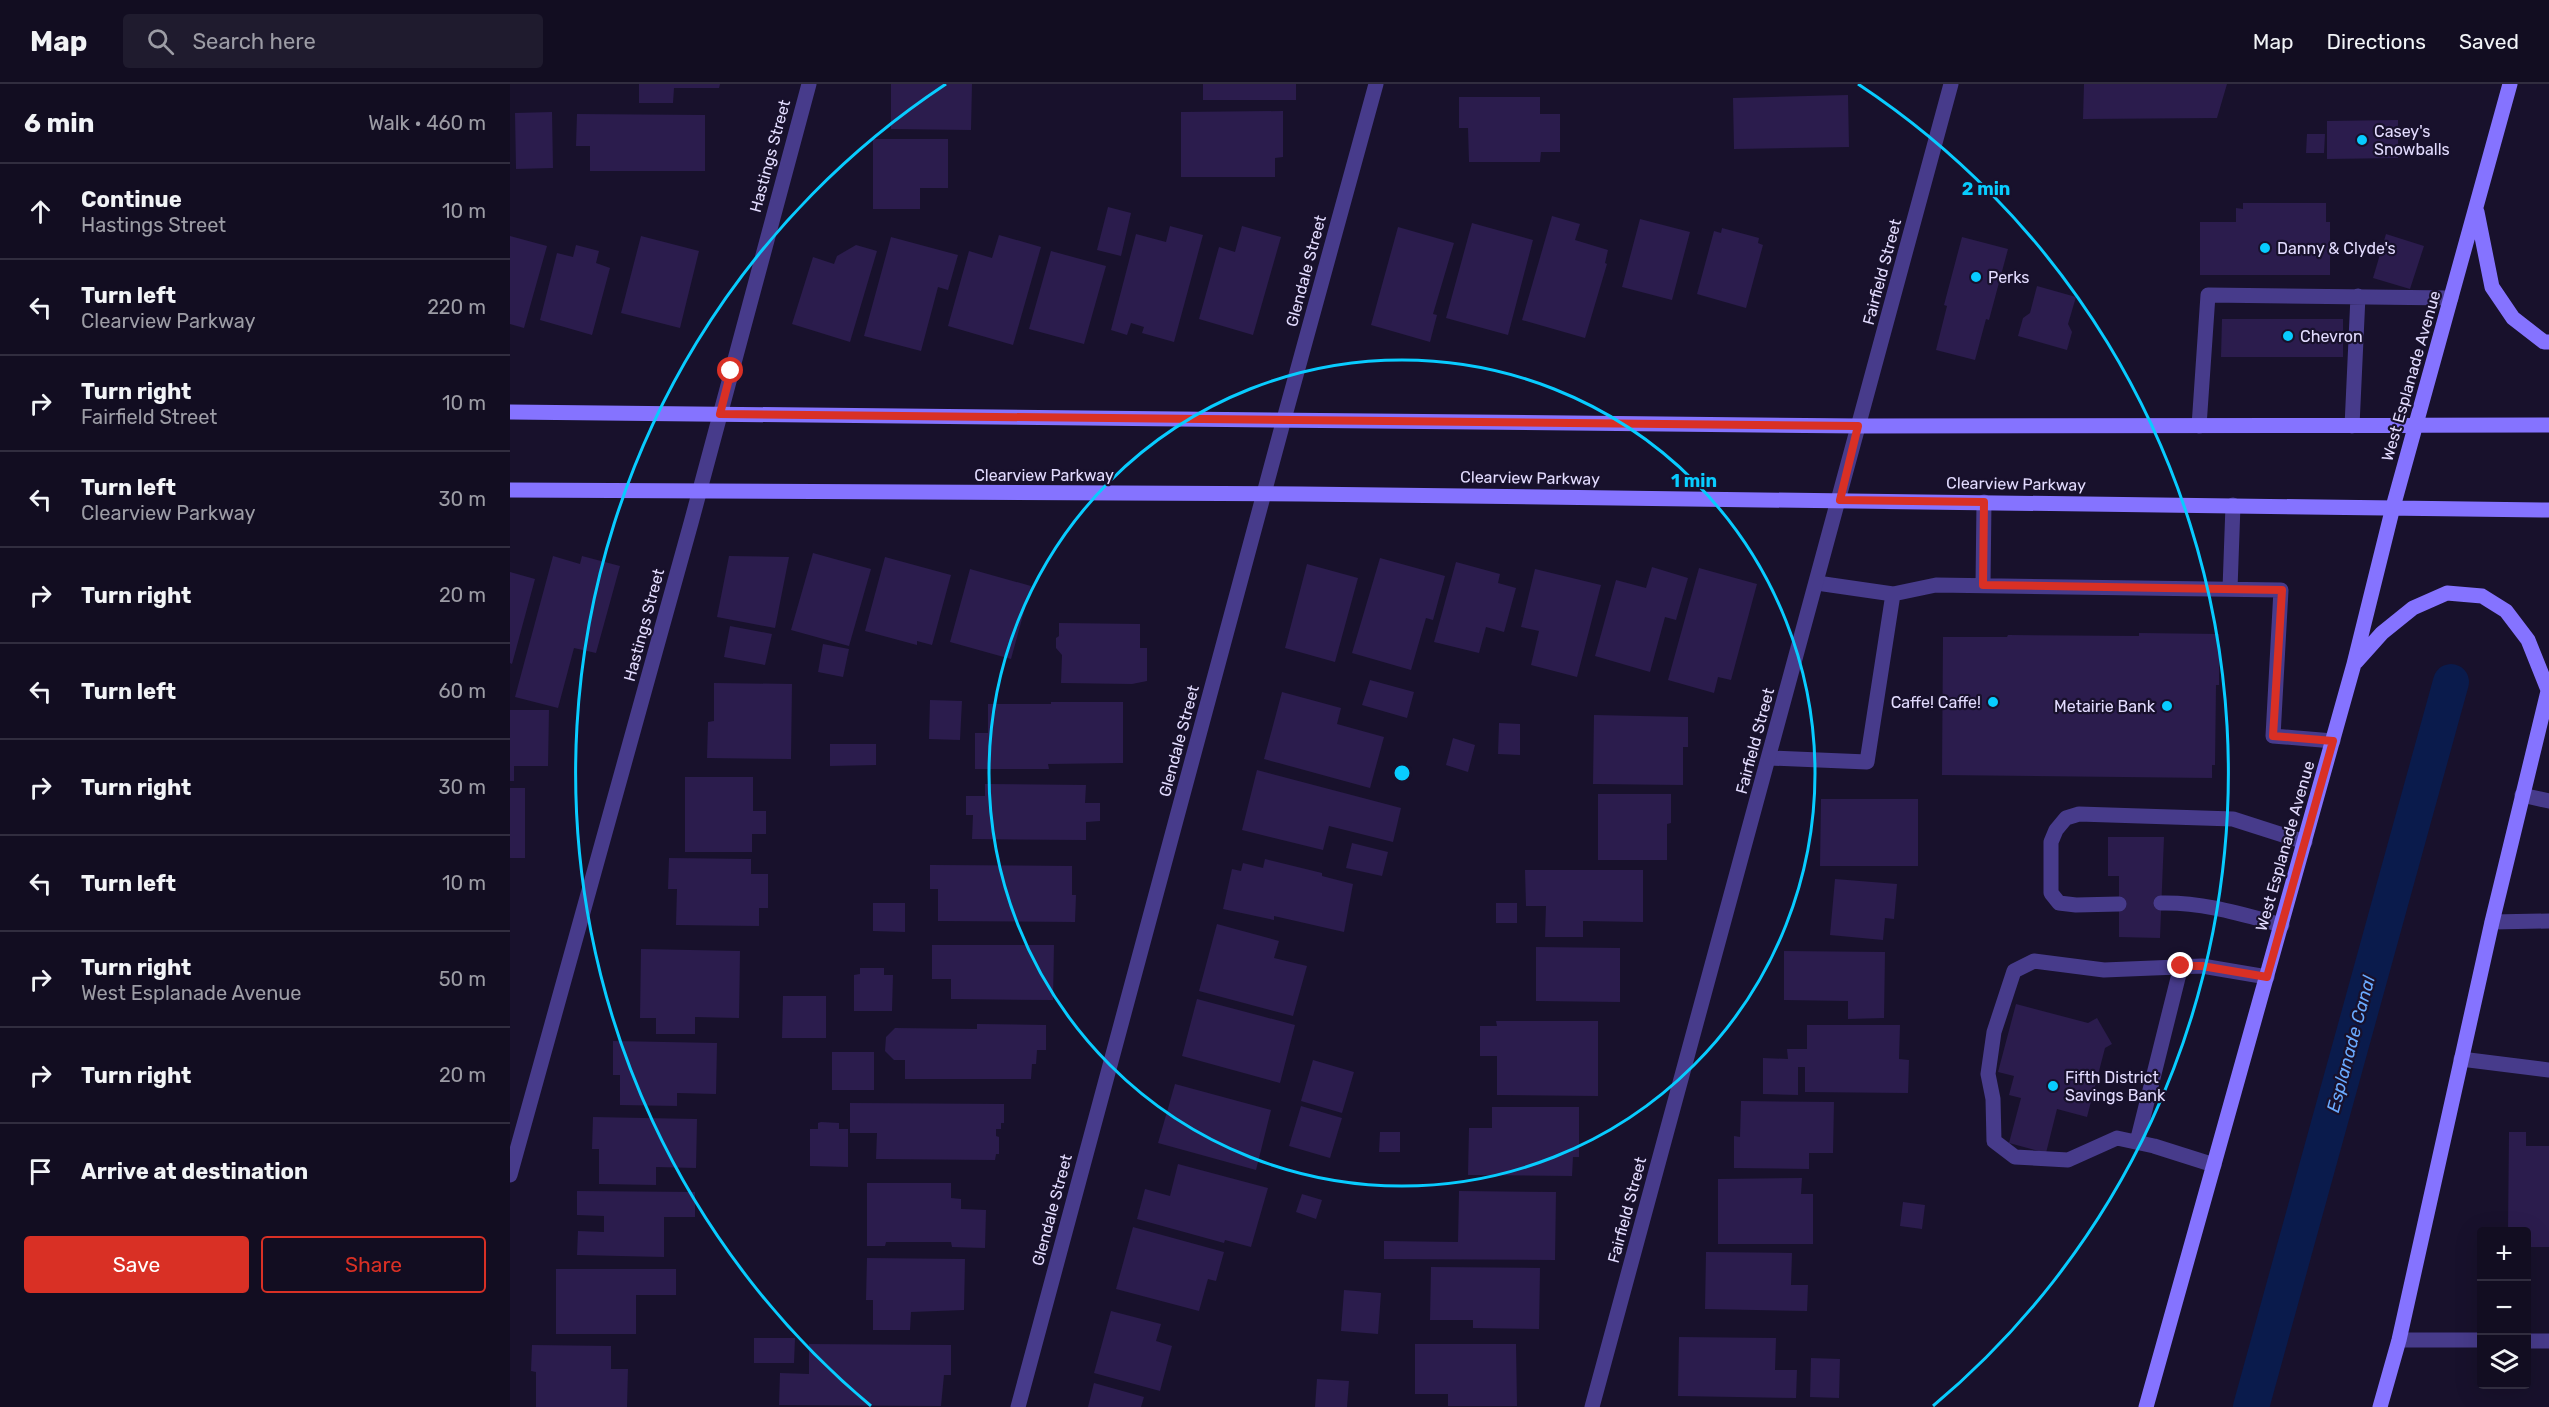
<!DOCTYPE html>
<html lang="en">
<head>
<meta charset="utf-8">
<style>
	:root { --surface:#120d21; --page:#1f1b2e; --text:#f1f3f6; --muted:#9c9ca5; --line:#312d3f; --accent:#d93025 }
	body { margin:0; font-family:Rubik,sans-serif; background:var(--page); color:var(--text) }
	.controls { position:absolute; right:18px; bottom:18px; display:grid; overflow:hidden; border-radius:6px; box-shadow:0 6px 24px #0002 }
	.controls button { width:54px; height:54px; display:grid; place-items:center; padding:0; border:0; border-bottom:2px solid var(--line); background:var(--surface); color:var(--text); font:30px sans-serif }
	.stop { position:absolute; width:18px; height:18px; margin:-14px; border:4px solid #d93025; border-radius:50%; background:#fff }
	.stop.end { background:#d93025; border-color:#fff; box-shadow:0 2px 6px #0008 }
	.list { margin:0; padding:0; list-style:none }
	h2 { display:flex; justify-content:space-between; align-items:center; height:78px; margin:0; padding:0 24px; font-size:26px }
	h2 small { font-size:20px; font-weight:400; color:var(--muted) }
	.list li { display:grid; grid-template-columns:39px 1fr auto; gap:18px; align-items:center; box-sizing:border-box; height:96px; padding:0 24px; border-top:2px solid var(--line) }
	.list b { display:block; font-size:22px; white-space:nowrap }
	.list p { margin:0; font-size:20px; white-space:nowrap; color:var(--muted) }
	.list em { font-size:20px; font-style:normal; color:var(--muted) }
	.actions { display:flex; gap:12px; padding:18px 24px }
	.actions a { flex:1; padding:14px 0; border:2px solid var(--accent); border-radius:6px; text-align:center; font-size:21px; color:var(--accent) }
	.actions .main { background:var(--accent); color:#fff }
	.icon { flex:none; width:33px; height:33px; fill:none; stroke:currentColor; stroke-width:2; stroke-linecap:round; stroke-linejoin:round }
	.map { position:relative; flex:none; width:2039px; height:1323px; overflow:hidden }
	header { display:flex; align-items:center; gap:36px; box-sizing:border-box; height:84px; padding:0 30px; background:var(--surface); border-bottom:2px solid var(--line) }
	header strong { font-size:28px }
	nav { display:flex; gap:33px; margin-inline-start:auto; font-size:21px }
	.search { width:420px; height:54px; background:var(--page); display:flex; align-items:center; gap:15px; box-sizing:border-box; padding:0 21px; border-radius:6px; color:var(--muted); font-size:22px }
	main { display:flex }
	aside { flex:1; background:var(--surface) }
	.map>svg:first-child { display:block }
	.lines { fill:none; stroke-linecap:round; stroke-linejoin:round }
	.canal { stroke:#0a1b4c; stroke-width:36 }
	.building { fill:#2b1c4d }
	.service { stroke:#473b8b; stroke-width:15 }
	.minor { stroke:#473b8b; stroke-width:15 }
	.secondary { stroke:#8573ff; stroke-width:15 }
	.route { stroke:#d93025; stroke-width:8 }
	.ring { fill:none; stroke:#08ccff; stroke-width:3 }
	.poi-dot { fill:#08ccff; stroke:#18112c; stroke-width:2 }
	.labels { text-anchor:middle; dominant-baseline:central; stroke-width:4.5; stroke-linejoin:round; paint-order:stroke }
	.poi-label { font-size:16px; fill:#e3dcff; stroke:#18112c; text-anchor:start }
	.street-label { font-size:16px; fill:#e3dcff; stroke:#18112c }
	.water-label { font-size:18px; font-style:italic; fill:#6aaaff; stroke:#18112c }
	.centre { fill:#08ccff; stroke:#18112c; stroke-width:3 }
	.ring-label { font-size:18px; text-anchor:middle; font-weight:bold; fill:#08ccff; stroke:#18112c; stroke-width:4.5; stroke-linejoin:round; paint-order:stroke }
</style>
</head>
<body>
<header>
<strong>Map</strong>
<div class="search"><svg class="icon" aria-label="search" viewBox="0 0 24 24"><circle cx="10" cy="10" r="6"/><path d="M15 15l6 6"/></svg>Search here</div>
<nav><a>Map</a><a>Directions</a><a>Saved</a></nav>
</header>
<main>
<aside>
<h2>6 min<small>Walk · 460 m</small></h2>
<ul class="list">
<li><svg class="icon" aria-label="ahead" viewBox="0 0 24 24"><path d="M12 20V5M6 11l6-6 6 6"/></svg><div><b>Continue</b><p>Hastings Street</p></div><em>10 m</em></li>
<li><svg class="icon" aria-label="left" viewBox="0 0 24 24"><path d="M17 20v-9H6M10 6l-5 5 5 5"/></svg><div><b>Turn left</b><p>Clearview Parkway</p></div><em>220 m</em></li>
<li><svg class="icon" aria-label="right" viewBox="0 0 24 24"><path d="M7 20v-9h11M14 6l5 5-5 5"/></svg><div><b>Turn right</b><p>Fairfield Street</p></div><em>10 m</em></li>
<li><svg class="icon" aria-label="left" viewBox="0 0 24 24"><path d="M17 20v-9H6M10 6l-5 5 5 5"/></svg><div><b>Turn left</b><p>Clearview Parkway</p></div><em>30 m</em></li>
<li><svg class="icon" aria-label="right" viewBox="0 0 24 24"><path d="M7 20v-9h11M14 6l5 5-5 5"/></svg><div><b>Turn right</b></div><em>20 m</em></li>
<li><svg class="icon" aria-label="left" viewBox="0 0 24 24"><path d="M17 20v-9H6M10 6l-5 5 5 5"/></svg><div><b>Turn left</b></div><em>60 m</em></li>
<li><svg class="icon" aria-label="right" viewBox="0 0 24 24"><path d="M7 20v-9h11M14 6l5 5-5 5"/></svg><div><b>Turn right</b></div><em>30 m</em></li>
<li><svg class="icon" aria-label="left" viewBox="0 0 24 24"><path d="M17 20v-9H6M10 6l-5 5 5 5"/></svg><div><b>Turn left</b></div><em>10 m</em></li>
<li><svg class="icon" aria-label="right" viewBox="0 0 24 24"><path d="M7 20v-9h11M14 6l5 5-5 5"/></svg><div><b>Turn right</b><p>West Esplanade Avenue</p></div><em>50 m</em></li>
<li><svg class="icon" aria-label="right" viewBox="0 0 24 24"><path d="M7 20v-9h11M14 6l5 5-5 5"/></svg><div><b>Turn right</b></div><em>20 m</em></li>
<li><svg class="icon" aria-label="arrive" viewBox="0 0 24 24"><path d="M6 21V4h12l-3 4 3 4H6"/></svg><div><b>Arrive at destination</b></div></li>
</ul>
<div class="actions"><a class="main">Save</a><a>Share</a></div>
</aside>
<div class="map">
<svg width="2039" height="1323" viewBox="0 0 2039 1323">
	<rect width="100%" height="100%" fill="#18112c"/>
	<g class="lines">
		<path class="canal" d="M1741 1323 1941 598"/>
	</g>
	<path class="building" d="M129 0H210L209 4H164L163 19H129Z
		M381 0H462L461 46 381 45Z
		M693 0H786V16H693Z
		M1574 0H1717L1707 34 1573 35Z
		M1338 11 1339 63 1224 65 1223 14Z
		M949 13H1030V30H1050V68H1031L1030 78H959L958 44H949Z
		M773 27V73L765 74V93H671V28Z
		M42 28 43 84 6 85 5 29Z
		M67 30 195 31V87H80V62H66Z
		M1888 36V74L1817 75V37Z
		M1797 50H1815L1814 69H1796Z
		M363 55H438V104H410V125H363Z
		M1733 119H1816V138H1820V191H1690V138H1726V124L1733 125Z
		M598 123 621 129 611 172 587 166Z
		M1042 132 1070 140 1065 156 1098 166 1095 179 1097 180 1075 254 1012 236Z
		M1130 135 1180 148 1162 216 1112 203Z
		M962 139 1023 156 998 251 936 234Z
		M660 142 693 151 664 258 632 249 634 243 621 239 617 251 601 246 626 150 656 158Z
		M732 142 771 153 743 251 689 235 709 163 725 168Z
		M888 143 944 159 923 230 927 231 920 258 861 241Z
		M1212 144 1249 154 1248 159 1253 161 1236 224 1187 210 1204 147 1211 149Z
		M1876 150 1914 162 1900 205 1863 194Z
		M489 151 531 163 503 261 438 242 459 167 482 174Z
		M0 152 37 162 14 244 0 240Z
		M131 152 189 167 170 244 111 229Z
		M381 153 448 171 438 206 428 203 411 267 354 252Z
		M1452 153 1498 165 1479 236 1476 235 1465 276 1426 266 1437 222 1434 221Z
		M66 161 89 167 86 179 100 184 82 251 30 236 47 169 63 173Z
		M346 161 367 167 340 258 282 240 303 173 324 180 327 172Z
		M541 167 596 182 574 260 519 245Z
		M1527 202 1566 213 1558 240 1562 248 1557 266 1508 252 1513 234 1520 229Z
		M1712 235H1833V273H1711Z
		M303 469 361 485 339 562 281 546Z
		M43 472 70 480 72 472 110 482 86 569 64 564 48 624 5 613Z
		M219 472 279 473 265 544 207 533Z
		M375 473 441 491 422 561 407 557V561L355 547Z
		M870 474 935 492 923 536 916 534 901 586 842 569Z
		M946 478 990 490 988 499 1006 504 994 548 976 543 969 569 924 558Z
		M797 480 848 494 825 578 775 564Z
		M1142 483 1178 494 1166 536 1155 533 1140 588 1085 572 1106 496 1136 504Z
		M1189 484 1247 500 1221 596 1208 593 1204 609 1158 596Z
		M460 485 521 502 501 575 440 558Z
		M1025 485 1091 501 1067 593 1021 581 1029 547 1011 543Z
		M0 488 25 495 2 580 0 579Z
		M549 539 630 540V564H637V597L622 600 551 599 552 571 546 564V554L549 552Z
		M220 542 262 550 255 581 214 573Z
		M1629 549 1709 550V601H1706L1705 681H1702V694L1432 691 1433 553H1497L1498 551 1629 552Z
		M313 560 339 565 333 593 308 588Z
		M860 596 904 608 897 634 852 621Z
		M204 599 282 600 281 675 197 674 198 638 204 637Z
		M772 608 831 624 827 640 874 653 860 704 754 675Z
		M420 616 452 617 450 656 419 655Z
		M541 618H613V679L538 680 539 685H465V649H478V620H541Z
		M0 626H39L38 682H4V697H0Z
		M1084 631 1178 633V663H1173V701L1083 700Z
		M989 639 1010 640V671L988 670Z
		M943 654 965 661 958 688 936 681Z
		M320 660H366V681L320 682Z
		M747 686 891 724 883 758 819 742 813 766 732 746Z
		M175 693H243V727H256V750H242V768H175Z
		M475 700 576 701 575 719H590V737L576 738V756L462 755 463 731H456V712H475Z
		M0 704H15V774H0Z
		M1088 710H1161V739L1157 740V776H1088Z
		M1311 715H1408V782H1310Z
		M1598 753H1654L1650 854 1609 853V792H1598Z
		M842 759 878 768 872 792 836 784Z
		M159 774 241 775V790H258V824H249V842L166 841 167 805H158Z
		M755 775 812 789V792L843 800 834 848 764 832V836L713 825 722 785 731 787 733 779 753 784Z
		M420 781 562 782V811H566L565 838 428 837V805H420Z
		M1015 786H1133V838L1073 837V853H1035L1036 822H1016Z
		M1325 795 1387 800 1384 835 1375 834 1373 856 1320 851Z
		M363 819H395V848L363 847Z
		M986 819H1007V839H986Z
		M707 840 769 857 764 874 797 882 783 932 689 907Z
		M422 861H544L543 916 441 915V895H422Z
		M1026 863 1110 864V918L1026 917Z
		M131 865 230 867 229 934 185 933V950H146V934H130Z
		M1274 867 1375 868 1374 934 1338 935V917L1274 916Z
		M350 884H374V891H383L382 927H344V891L350 890Z
		M273 912H316V954H272Z
		M687 915 785 941 770 999 672 972Z
		M1506 920 1578 939 1587 934 1602 960 1595 964 1577 1033 1547 1025 1536 1069 1499 1059 1511 1014 1499 1011 1504 992 1488 988Z
		M986 937H1088V1012L987 1011V972H970V942H987Z
		M467 940 536 941V966H527L526 980H522L521 995H395V976H384L375 967 376 953 385 944 467 945Z
		M1297 941H1390L1389 975 1399 976 1398 1009 1295 1008V983H1288V1011L1253 1010V974L1278 975 1277 965H1297Z
		M103 957 207 959 206 1010 167 1009V1022L110 1021V991H103Z
		M322 968H364V1006H322Z
		M803 976 844 988 832 1029 791 1017Z
		M665 1000 761 1026 746 1086 648 1059Z
		M1231 1017 1324 1018 1323 1069H1299V1085L1224 1084V1052L1230 1053Z
		M340 1019 494 1020V1039H491V1045H486V1052L489 1053V1070H486L485 1076 366 1075 367 1049H340Z
		M791 1022 832 1034 820 1074 779 1062Z
		M982 1023H1069V1073H1063L1062 1092 958 1091 959 1044H982Z
		M83 1033 187 1035 186 1084 146 1083V1101L89 1100V1065H82Z
		M311 1038 329 1039V1045H338V1083L300 1082V1045H308V1039Z
		M870 1048H890V1068H869Z
		M1999 1048H2016V1062H2039V1163H2021V1157H2016V1148H1998Z
		M668 1080 758 1104 741 1163 715 1156 714 1159 627 1135 635 1105 660 1112Z
		M1292 1094 1291 1110H1303V1160H1208V1095Z
		M357 1099H441V1114L451 1115V1125L476 1126 475 1164 442 1163 441 1158H376L375 1162H357Z
		M67 1107 185 1108V1133H154V1173L67 1171 68 1147 94 1148V1132L67 1131Z
		M949 1107 1046 1108 1045 1176 874 1175V1157L948 1158Z
		M792 1110 812 1116 806 1135 786 1128Z
		M1393 1118 1415 1121 1412 1145 1390 1142Z
		M623 1143 714 1168 706 1197 698 1195 689 1227 606 1205Z
		M1196 1168 1282 1169 1281 1201H1298L1297 1227 1195 1225Z
		M357 1174 455 1175 454 1226 401 1228 400 1246H363V1216H356Z
		M921 1183 1030 1184 1029 1245 963 1244V1236H920Z
		M46 1185H166V1211H126V1250H46Z
		M834 1206 871 1209 868 1250 831 1247Z
		M601 1227 651 1240 646 1257 662 1262 650 1307 584 1289Z
		M1169 1253 1266 1254 1265 1286H1287L1286 1314 1168 1312Z
		M244 1254H285L284 1279H244Z
		M299 1260 441 1261V1291H434L431 1322 269 1321 270 1289 299 1290Z
		M905 1260H1006L1007 1322H938V1310H905Z
		M22 1261 101 1262V1285H118L117 1323H26V1288L21 1287Z
		M1301 1274 1330 1275 1329 1314 1300 1313Z
		M807 1295 839 1297 837 1323H805Z
		M584 1299 634 1313 631 1323H578Z"/>
	<g class="lines">
		<path class="service" d="M1689 342 1698 211 1941 214
			M1842 342 1848 212
			M1473 501 1474 418
			M1720 505 1723 421
			M1383 510 1426 501 1771 506 1763 652 1823 657
			M1259 674 1357 678 1383 510 1307 499
			M2012 711 2039 717
			M1651 819C1693 818 1731 830 1772 841
			M1609 820 1566 821 1549 819 1541 809V758L1546 746 1556 734 1569 730 1723 735 1795 758
			M1951 975 2039 986
			M1627 1058 1671 882
			M1704 1081 1644 1062 1607 1054 1558 1076 1505 1073 1484 1057 1483 1015 1478 990 1484 948 1504 887 1524 877 1594 886 1692 882 1757 893"/>
		<path class="minor" d="M1982 838 2039 837
			M0 1091 181 439 299 0
			M1889 1256H1972
			M2016 1257H2039
			M508 1323 774 335 866 0
			M1082 1323 1441 0"/>
		<path class="secondary" d="M1967 128 1982 203 2003 234 2034 258H2039
			M0 328 1348 342 2039 341
			M0 406 792 410 2039 426
			M1846 578 1872 549 1903 524 1937 509 1972 512 1996 527 2018 556 2038 606
			M1636 1323 1844 580 1883 423 2000 0
			M1870 1323 1889 1256 1982 838 2039 603"/>
	</g>
	<g class="lines">
		<path class="route" d="M221 287 210 330 1348 342 1330 416 1474 418 1473 501 1772 506 1763 652 1823 657 1757 893 1692 882H1671"/>
	</g>
	<g class="ring">
		<circle cx="892" cy="689" r="413"/>
		<path d="M361 1322A826 826 0 0 1 436 0M1348 0A826 826 0 0 1 1423 1322"/>
	</g>
	<g class="poi-dot">
		<circle cx="1852" cy="56" r="6"/>
		<circle cx="1755" cy="164" r="6"/>
		<circle cx="1466" cy="193" r="6"/>
		<circle cx="1778" cy="252" r="6"/>
		<circle cx="1483" cy="618" r="6"/>
		<circle cx="1657" cy="622" r="6"/>
		<circle cx="1543" cy="1002" r="6"/>
	</g>
	<g class="labels">
		<g class="poi-label">
			<text x="1864" y="47">Casey's<tspan x="1864" dy="18">Snowballs</tspan></text>
			<text x="1767" y="164">Danny &amp; Clyde's</text>
			<text x="1478" y="193">Perks</text>
			<text x="1790" y="252">Chevron</text>
			<text x="1471" y="618" text-anchor="end">Caffe! Caffe!</text>
			<text x="1645" y="622" text-anchor="end">Metairie Bank</text>
			<text x="1555" y="993">Fifth District<tspan x="1555" dy="18">Savings Bank</tspan></text>
		</g>
		<g class="street-label">
			<text transform="translate(260 72) rotate(-75)">Hastings Street</text>
			<text transform="translate(796 187) rotate(-75)">Glendale Street</text>
			<text transform="translate(1372 188) rotate(-75)">Fairfield Street</text>
			<text transform="translate(1901 292) rotate(-74)">West Esplanade Avenue</text>
			<text x="534" y="391">Clearview Parkway</text>
			<text transform="translate(1020 394) rotate(1)">Clearview Parkway</text>
			<text transform="translate(1506 400) rotate(1)">Clearview Parkway</text>
			<text transform="translate(134 541) rotate(-75)">Hastings Street</text>
			<text transform="translate(669 657) rotate(-75)">Glendale Street</text>
			<text transform="translate(1245 657) rotate(-75)">Fairfield Street</text>
			<text transform="translate(1775 762) rotate(-74)">West Esplanade Avenue</text>
			<text transform="translate(542 1126) rotate(-75)">Glendale Street</text>
			<text transform="translate(1117 1126) rotate(-75)">Fairfield Street</text>
		</g>
		<g class="water-label">
			<text transform="translate(1841 960) rotate(-75)">Esplanade Canal</text>
		</g>
	</g>
	<circle cx="892" cy="689" r="9" class="centre"/>
	<g class="ring-label">
		<text x="1476" y="111">2 min</text>
		<text x="1184" y="403">1 min</text>
	</g>
</svg>
<div class="controls">
<button>+</button>
<button>−</button>
<button><svg class="icon" aria-label="layers" viewBox="0 0 24 24"><path d="M12 4l9 5-9 5-9-5zM3 14l9 5 9-5"/></svg></button>
</div>
<div class="stop" style="left:221px;top:287px"></div>
<div class="stop end" style="left:1671px;top:882px"></div>
</div>
</main>
</body>
</html>
